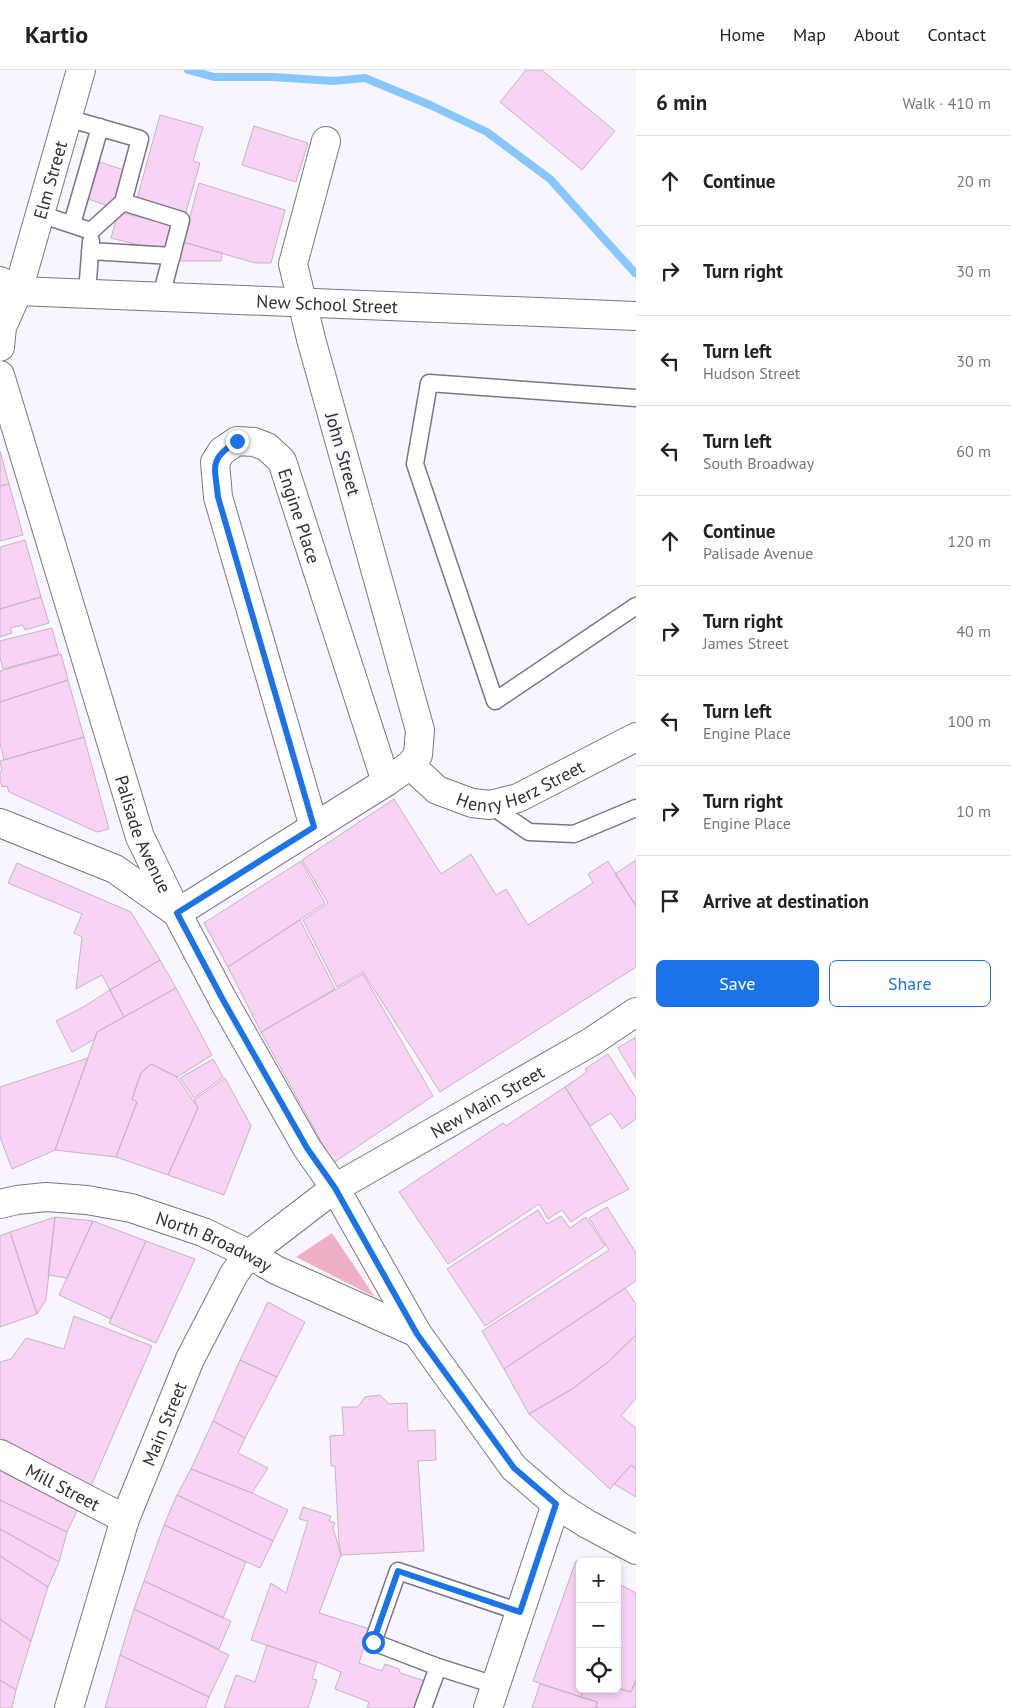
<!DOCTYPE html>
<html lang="en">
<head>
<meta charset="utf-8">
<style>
	:root { --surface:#fff; --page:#f2f2f2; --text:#222; --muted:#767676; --line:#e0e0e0; --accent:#1a73e8 }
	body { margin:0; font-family:"PT Sans",sans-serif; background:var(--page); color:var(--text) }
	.controls { position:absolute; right:15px; bottom:15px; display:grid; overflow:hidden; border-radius:8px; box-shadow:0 2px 8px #0003 }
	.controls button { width:45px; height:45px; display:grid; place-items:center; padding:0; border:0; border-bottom:1px solid var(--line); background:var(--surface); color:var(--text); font:25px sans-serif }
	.stop { position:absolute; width:15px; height:15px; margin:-11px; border:4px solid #1a73e8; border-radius:50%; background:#fff }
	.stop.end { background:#1a73e8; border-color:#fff; box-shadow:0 1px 5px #0008 }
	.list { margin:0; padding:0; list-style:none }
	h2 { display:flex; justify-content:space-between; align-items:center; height:65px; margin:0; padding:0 20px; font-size:21px }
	h2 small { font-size:16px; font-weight:400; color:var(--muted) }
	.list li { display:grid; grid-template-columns:32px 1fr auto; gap:15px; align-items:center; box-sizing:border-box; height:90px; padding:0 20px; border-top:1px solid var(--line) }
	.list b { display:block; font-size:19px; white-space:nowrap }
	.list p { margin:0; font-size:16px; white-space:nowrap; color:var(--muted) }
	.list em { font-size:16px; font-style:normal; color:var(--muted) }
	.actions { display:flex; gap:10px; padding:15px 20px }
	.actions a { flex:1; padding:11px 0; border:1px solid var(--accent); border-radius:8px; text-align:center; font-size:18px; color:var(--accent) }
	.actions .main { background:var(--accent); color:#fff }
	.icon { flex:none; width:28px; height:28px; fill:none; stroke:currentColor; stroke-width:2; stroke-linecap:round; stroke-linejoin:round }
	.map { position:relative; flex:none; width:636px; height:1638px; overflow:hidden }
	header { display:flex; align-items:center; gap:30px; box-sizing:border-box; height:70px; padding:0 25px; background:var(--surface); border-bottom:1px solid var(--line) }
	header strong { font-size:24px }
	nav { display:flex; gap:28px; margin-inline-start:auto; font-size:18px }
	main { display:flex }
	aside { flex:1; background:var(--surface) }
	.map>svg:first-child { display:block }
	.green { fill:#efafc5 }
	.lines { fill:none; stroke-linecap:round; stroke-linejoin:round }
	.stream { stroke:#87c7fe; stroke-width:8 }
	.building { fill:#f9d3f5; stroke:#c3b6c2 }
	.service-casing { stroke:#7b7685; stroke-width:19 }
	.minor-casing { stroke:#7b7685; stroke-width:30 }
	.tertiary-casing { stroke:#7b7685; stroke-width:30 }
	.primary-casing { stroke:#7b7685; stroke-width:30 }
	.service { stroke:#fff; stroke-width:16 }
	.minor { stroke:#fff; stroke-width:28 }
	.tertiary { stroke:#fff; stroke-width:28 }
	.primary { stroke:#fff; stroke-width:28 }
	.route { stroke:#1a73e8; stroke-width:6 }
	.labels { text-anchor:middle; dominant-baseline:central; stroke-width:5; stroke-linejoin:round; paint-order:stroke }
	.street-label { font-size:18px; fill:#312f35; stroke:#f8f5fe }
</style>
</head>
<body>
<header>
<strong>Kartio</strong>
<nav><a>Home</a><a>Map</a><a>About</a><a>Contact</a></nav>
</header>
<main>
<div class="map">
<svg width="636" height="1638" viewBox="0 0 636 1638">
	<rect width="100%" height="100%" fill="#f8f5fe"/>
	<path class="green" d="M332 1163 375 1227 296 1187Z"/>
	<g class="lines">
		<path class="stream" d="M188 0 214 7H273L333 11 365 8 430 35 487 62 550 109 635 203"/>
	</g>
	<path class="building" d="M526 0H542L615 61 582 100 500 32Z
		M160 45 203 57 193 91 200 93 186 142 137 129Z
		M254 56 308 73 296 112 242 95Z
		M100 92 127 101 114 138 88 129Z
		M199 113 285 140 271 193H255L183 172Z
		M118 142 173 155 166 182 111 168Z
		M183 172 222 183 221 191H178Z
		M0 381 9 414 0 416Z
		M9 414 23 465 0 471V416Z
		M25 470 41 527 0 539V477Z
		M41 527 49 553 25 560 23 555 10 558 12 563 0 567V539Z
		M52 558 59 584 3 599 0 587V571Z
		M61 584 68 610 0 632V601Z
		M68 610 84 667 4 690 0 674V632Z
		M84 667 109 759 97 762 9 722 7 716 2 717 0 709V702L2 701 0 691Z
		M394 729 441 804 471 784 496 825 506 819 528 855 593 813 588 804 608 791 636 836V897L440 1022 363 902 337 917 303 850 328 833 302 790Z
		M636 790V836L615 804Z
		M301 791 325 833 228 897 204 853Z
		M17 793 131 842 160 890 110 920 102 905 76 919 82 867 74 863 82 844 8 813Z
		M300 850 335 919 261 962 228 897Z
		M160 890 176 918 124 947 110 920Z
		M363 904 433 1026 333 1093 261 962Z
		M176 918 212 985 177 1007 151 994 141 1003 132 1029 137 1032 116 1087 55 1080 97 962Z
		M110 920 124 947 97 962 95 969 72 982 56 951 85 936Z
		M636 967V1008L618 978Z
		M608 984 636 1028V1049L622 1059 611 1043 590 1056 565 1017 587 1002 585 999Z
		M88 988 55 1080 12 1099 0 1067V1017Z
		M213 989 223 1007 194 1028 180 1008Z
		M151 994 177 1007 198 1038 168 1105 116 1087 137 1032 132 1029 141 1003Z
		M225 1008 251 1056 224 1125 168 1105 198 1038 194 1030Z
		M565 1017 629 1119 587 1141 571 1152 562 1140 548 1149 539 1134 448 1194 399 1122 503 1053 506 1056Z
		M607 1137 636 1183V1211L504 1299 482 1261 609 1180 589 1148Z
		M538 1140 547 1154 561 1146 570 1158 586 1147 605 1176 485 1256 447 1199Z
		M55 1147 93 1151 67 1208 48 1205Z
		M55 1147 46 1230 37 1244 10 1162Z
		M93 1151 146 1171 111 1249 59 1225Z
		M10 1162 37 1244 0 1257V1166Z
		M146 1171 195 1189 156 1273 109 1253Z
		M625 1218 636 1234V1265L608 1292 572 1319 529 1344 504 1299Z
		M268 1232 305 1252 277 1307 240 1290Z
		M74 1246 152 1276 91 1416 0 1367V1292L11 1289 26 1268 64 1279Z
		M636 1265V1328L621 1346 636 1358V1399L631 1395 610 1419 529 1344 572 1319 608 1292Z
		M240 1290 277 1307 245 1368 213 1351Z
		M380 1325 389 1334 407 1333 408 1361 435 1360 436 1390 418 1391 424 1481 341 1485 339 1473 335 1396H331L330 1366 344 1365 342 1337H358L365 1327Z
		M213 1351 245 1368 238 1383 268 1398 252 1423 191 1399Z
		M0 1395 80 1435 67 1462 0 1430Z
		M631 1395 636 1399V1427L614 1414Z
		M191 1399 252 1423 288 1440 273 1471 177 1425Z
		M177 1425 273 1471 260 1498 164 1455Z
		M0 1430 67 1462 59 1492 0 1459Z
		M303 1437 331 1446 329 1451 335 1453 333 1458 341 1485 319 1543 370 1559 359 1593 382 1601 385 1594 399 1599 400 1603 425 1611 415 1638H367L369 1632 335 1619 341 1602 317 1592 251 1570 271 1513 286 1523 308 1451 299 1449Z
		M164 1455 246 1492 223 1548 144 1511Z
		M0 1459 59 1492 48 1517 0 1486Z
		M0 1486 48 1517 31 1571 0 1549Z
		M576 1491 580 1493V1619H584L581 1627 533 1611Z
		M144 1511 231 1551 219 1579 134 1539Z
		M617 1513 636 1523V1610L631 1622 617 1618Z
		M134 1539 229 1585 209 1627 120 1585Z
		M0 1549 31 1571 16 1620 0 1610Z
		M267 1575 317 1592 312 1609 317 1610 308 1638H224L236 1605 255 1612Z
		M120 1585 209 1627 205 1638H105Z
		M0 1610 16 1620 12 1638H0Z
		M636 1610V1638H596L597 1632 581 1627 584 1619H617V1618L631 1622Z
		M540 1614 597 1632 596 1638H532Z"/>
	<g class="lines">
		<defs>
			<path id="service" d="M123 132 181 150 161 226
				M40 144 91 161 123 132 140 69 67 48
				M72 154 100 57
				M90 181 172 186
				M87 223 91 171
				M636 328 429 313 415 394 495 631 636 536
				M490 735 529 762 574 764 636 738
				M438 1597 373 1572 398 1501 520 1542
				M423 1638 438 1597 495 1615"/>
			<g id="minor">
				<path id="s1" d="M410 695 437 720 472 733 490 735 518 728 636 667"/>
				<path d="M0 753 115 799 177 843 386 712 410 695 418 685 420 660 311 269 293 194 326 71"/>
				<path id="s2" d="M314 757 218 427 215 392 222 381 237 371 254 372 267 377 282 391 386 712"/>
				<path id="s3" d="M0 1384 125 1449"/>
			</g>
			<g id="tertiary">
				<path id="s4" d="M0 211 18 221 636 246"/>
				<path id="s5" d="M0 277 2 257 18 221 81 0"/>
				<path id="s6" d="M0 305 140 767 177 843 223 930 307 1078 335 1118 417 1263"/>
				<path id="s7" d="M69 1638 125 1449 190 1289 234 1204 249 1184 335 1118 591 972 636 942"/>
				<path d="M488 1638 556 1434"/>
			</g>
			<g id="primary">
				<path id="s8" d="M0 1134 17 1130 46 1127 87 1130 131 1138 203 1162 249 1184 276 1200 417 1263 514 1398 556 1434 587 1454 636 1480"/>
			</g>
		</defs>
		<use href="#service" class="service-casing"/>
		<use href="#minor" class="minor-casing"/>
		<use href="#tertiary" class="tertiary-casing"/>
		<use href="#primary" class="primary-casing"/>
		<use href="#service" class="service"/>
		<use href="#minor" class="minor"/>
		<use href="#tertiary" class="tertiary"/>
		<use href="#primary" class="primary"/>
	</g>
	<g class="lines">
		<path class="route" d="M237 371C208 390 215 396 218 427L314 757 177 843 223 930 307 1078 335 1118 417 1264 514 1398 556 1434 520 1542 398 1501 373 1572"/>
	</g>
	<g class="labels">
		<g class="street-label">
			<text stroke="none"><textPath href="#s5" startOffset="175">Elm Street</textPath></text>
			<text stroke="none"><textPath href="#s4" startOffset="330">New School Street</textPath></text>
			<text transform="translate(343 384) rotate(74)">John Street</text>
			<text stroke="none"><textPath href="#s2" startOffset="519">Engine Place</textPath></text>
			<text stroke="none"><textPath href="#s1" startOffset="126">Henry Herz Street</textPath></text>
			<text stroke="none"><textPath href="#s6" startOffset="481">Palisade Avenue</textPath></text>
			<text stroke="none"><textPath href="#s7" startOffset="774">New Main Street</textPath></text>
			<text stroke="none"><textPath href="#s8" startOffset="222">North Broadway</textPath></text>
			<text stroke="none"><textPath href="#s7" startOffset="300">Main Street</textPath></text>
			<text stroke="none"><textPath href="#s3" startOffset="71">Mill Street</textPath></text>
		</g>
	</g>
</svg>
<div class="controls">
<button>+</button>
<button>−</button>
<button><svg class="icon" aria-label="locate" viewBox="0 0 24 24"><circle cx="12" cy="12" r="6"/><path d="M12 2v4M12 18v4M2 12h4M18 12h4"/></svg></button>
</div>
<div class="stop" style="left:373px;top:1572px"></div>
<div class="stop end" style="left:237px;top:371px"></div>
</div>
<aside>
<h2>6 min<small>Walk · 410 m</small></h2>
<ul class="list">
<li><svg class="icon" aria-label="ahead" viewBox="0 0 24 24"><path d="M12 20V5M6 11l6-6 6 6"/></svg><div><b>Continue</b></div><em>20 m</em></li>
<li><svg class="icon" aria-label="right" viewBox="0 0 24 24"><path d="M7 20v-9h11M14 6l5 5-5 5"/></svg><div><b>Turn right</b></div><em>30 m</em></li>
<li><svg class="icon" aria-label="left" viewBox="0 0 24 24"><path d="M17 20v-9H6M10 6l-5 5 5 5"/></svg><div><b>Turn left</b><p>Hudson Street</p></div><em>30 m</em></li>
<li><svg class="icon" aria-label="left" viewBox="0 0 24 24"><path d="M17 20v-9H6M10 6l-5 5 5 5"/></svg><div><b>Turn left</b><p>South Broadway</p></div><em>60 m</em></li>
<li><svg class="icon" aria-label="ahead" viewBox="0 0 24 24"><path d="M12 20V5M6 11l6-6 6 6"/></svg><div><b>Continue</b><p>Palisade Avenue</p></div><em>120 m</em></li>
<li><svg class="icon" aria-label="right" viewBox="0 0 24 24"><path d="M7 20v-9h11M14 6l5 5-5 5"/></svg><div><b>Turn right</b><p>James Street</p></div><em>40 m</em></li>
<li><svg class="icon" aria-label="left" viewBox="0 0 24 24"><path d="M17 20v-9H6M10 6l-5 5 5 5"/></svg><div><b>Turn left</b><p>Engine Place</p></div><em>100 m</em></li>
<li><svg class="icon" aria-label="right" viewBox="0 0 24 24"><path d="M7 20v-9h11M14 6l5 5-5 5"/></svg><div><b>Turn right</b><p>Engine Place</p></div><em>10 m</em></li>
<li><svg class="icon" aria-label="arrive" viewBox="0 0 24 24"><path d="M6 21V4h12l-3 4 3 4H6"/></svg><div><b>Arrive at destination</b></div></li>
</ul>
<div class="actions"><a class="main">Save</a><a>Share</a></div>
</aside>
</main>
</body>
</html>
